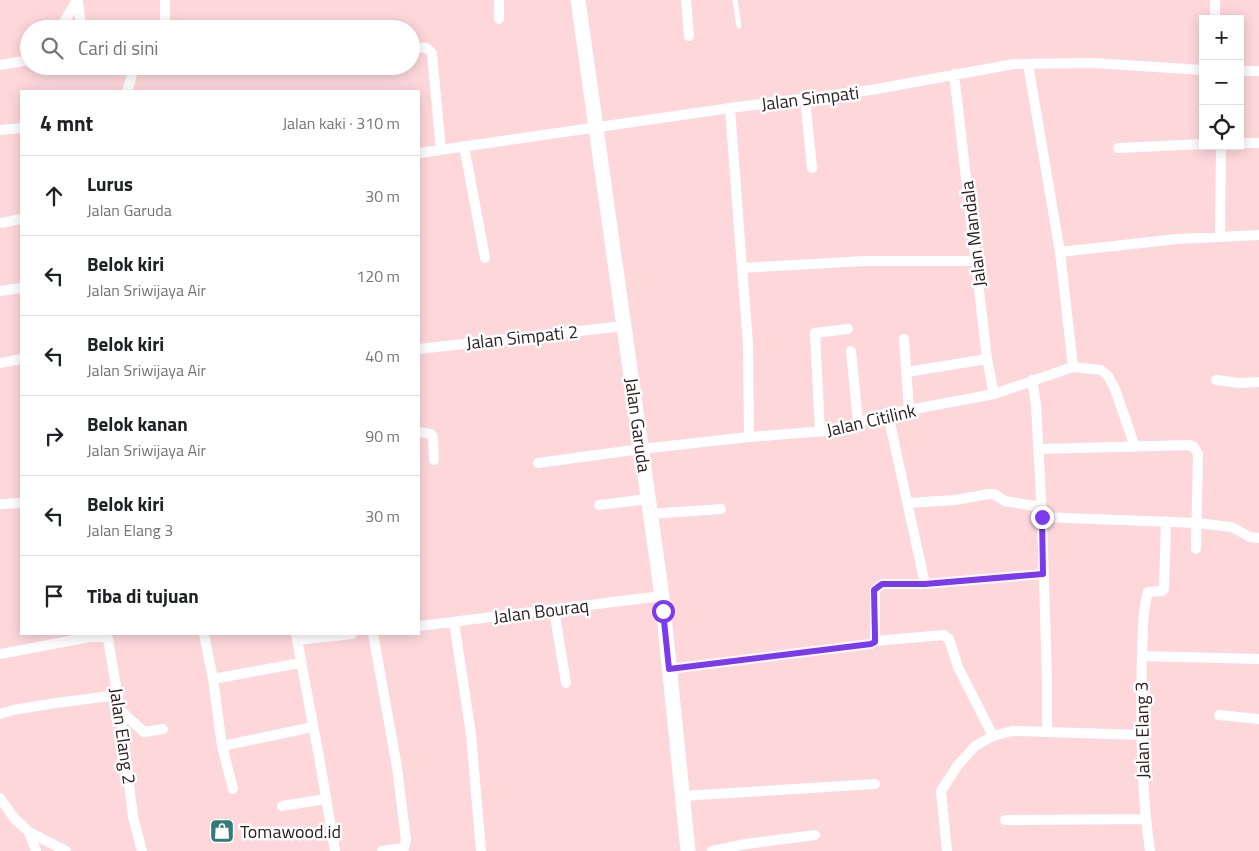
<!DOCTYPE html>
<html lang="id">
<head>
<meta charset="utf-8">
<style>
	:root { --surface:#fff; --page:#f2f2f2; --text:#202124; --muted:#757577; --line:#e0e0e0 }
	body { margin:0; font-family:"Titillium Web",sans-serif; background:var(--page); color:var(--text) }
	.controls { position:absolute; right:15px; top:15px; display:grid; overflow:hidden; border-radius:0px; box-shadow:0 2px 12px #0003 }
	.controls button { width:45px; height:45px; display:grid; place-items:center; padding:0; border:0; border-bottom:1px solid var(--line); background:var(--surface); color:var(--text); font:25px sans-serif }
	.stop { position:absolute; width:15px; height:15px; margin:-11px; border:4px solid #7c3aed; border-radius:50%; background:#fff }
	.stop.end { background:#7c3aed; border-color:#fff; box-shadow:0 1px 5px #0008 }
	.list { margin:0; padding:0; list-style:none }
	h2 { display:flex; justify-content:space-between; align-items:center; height:65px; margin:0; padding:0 20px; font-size:21px }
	h2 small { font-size:16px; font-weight:400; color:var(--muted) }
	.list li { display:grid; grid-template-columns:32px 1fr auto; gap:15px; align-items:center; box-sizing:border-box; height:80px; padding:0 20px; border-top:1px solid var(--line) }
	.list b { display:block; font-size:19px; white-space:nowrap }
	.list p { margin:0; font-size:16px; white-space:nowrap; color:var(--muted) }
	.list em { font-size:16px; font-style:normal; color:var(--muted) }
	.icon { flex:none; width:28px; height:28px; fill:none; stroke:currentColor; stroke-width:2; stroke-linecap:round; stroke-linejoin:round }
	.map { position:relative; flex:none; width:1259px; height:851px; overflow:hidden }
	.search { position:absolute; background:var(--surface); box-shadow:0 2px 12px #0003; left:20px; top:20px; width:400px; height:55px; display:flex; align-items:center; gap:12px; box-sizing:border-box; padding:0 18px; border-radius:28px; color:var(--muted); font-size:19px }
	.panel { position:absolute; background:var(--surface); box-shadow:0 2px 12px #0003; left:20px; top:90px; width:400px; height:545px; border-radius:0px }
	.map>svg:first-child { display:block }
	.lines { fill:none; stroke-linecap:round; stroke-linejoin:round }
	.lane { stroke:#fff; stroke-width:5 }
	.street { stroke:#fff; stroke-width:10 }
	.secondary { stroke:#fff; stroke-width:15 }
	.route { stroke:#7c3aed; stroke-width:6 }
	.labels { text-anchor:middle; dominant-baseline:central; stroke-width:5; stroke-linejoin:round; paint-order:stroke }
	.street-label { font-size:18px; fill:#2e2022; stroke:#fff }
	.poi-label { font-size:18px; fill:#2e2022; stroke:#fff; text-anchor:start }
</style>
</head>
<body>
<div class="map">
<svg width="1259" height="851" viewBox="0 0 1259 851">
	<rect width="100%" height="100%" fill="#fed7db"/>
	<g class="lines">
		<path class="lane" d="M735 0 739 26"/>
		<path class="street" d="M78 0 81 29
			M165 0V29
			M499 0V19
			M686 0 689 36
			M1215 0V19
			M60 29 77 0
			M411 49C420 48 428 45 432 54L441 150
			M1028 64 1060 252 1073 367
			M0 65 29 60
			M1240 71H1259
			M954 74 987 359 994 394
			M127 91 135 66
			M805 99 812 168
			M730 108 742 268 865 261H976
			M0 130 21 128
			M1240 143H1259
			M464 146 485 258
			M1118 148 1203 144
			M419 153 730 108 871 90 1014 64 1093 63 1203 70
			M0 223 21 219
			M1220 237 1221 146
			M1060 252 1177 239 1259 235
			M742 268 748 343 749 437
			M0 291 21 288
			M904 339 909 410
			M419 349 624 326
			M851 351 858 422
			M0 363 21 359
			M907 372 987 359
			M1032 380 1036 404 1042 517 1047 680V732L1143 735
			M1216 380 1240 383 1259 382
			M888 414 925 584
			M419 432 431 434 433 437 434 460
			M820 432 815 333 848 329
			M1039 449 1189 445 1194 447 1198 454 1196 549
			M538 463 641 449 749 437 850 429 862 421 888 414 994 394 1073 367 1101 370 1108 376 1115 389 1135 447
			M908 503 955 500 989 494H994L1005 501 1041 507
			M0 504 21 503
			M599 505 648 499
			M650 514 721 509
			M1042 517 1197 523 1232 527 1250 537 1259 538
			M554 610 566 683
			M454 622 471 734 481 851
			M419 626 662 596
			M204 634 213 679 222 746 313 727
			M296 634 321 768 335 851
			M373 634 397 767 406 840 404 848 382 851
			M297 640 352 634
			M875 641 944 635 949 639 958 667 993 736
			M0 654 90 637H103L108 639 120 710 133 817 142 851
			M1142 656 1259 659
			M669 669 871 644 875 641V590L882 584H925L1043 574
			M213 679 300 663
			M120 710 144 732 163 729
			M0 714 13 710 56 703 118 695
			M1219 715 1259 719
			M222 746 233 789
			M682 796 875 784
			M0 798 14 818 29 832 66 851
			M282 806 326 799
			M1005 820 1145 819
			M29 832 36 851
			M712 851 746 844 815 835
			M947 851 941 791 958 765 975 746 993 736 1012 731 1047 732
			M1150 851C1141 788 1140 721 1142 657 1143 635 1142 613 1148 592L1162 591 1164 589 1166 521"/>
		<path class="secondary" d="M578 0 662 596 688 851"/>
	</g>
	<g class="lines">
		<path class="route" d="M663 611 669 669 871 644 875 642V637L874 590 882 584H925L1043 574 1042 517"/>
	</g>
	<defs>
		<symbol id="shop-square" viewBox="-11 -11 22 22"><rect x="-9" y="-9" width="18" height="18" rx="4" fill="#327b77" stroke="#fff"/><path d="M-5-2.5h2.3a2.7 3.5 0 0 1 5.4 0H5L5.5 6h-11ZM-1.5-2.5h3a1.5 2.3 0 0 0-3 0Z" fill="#fff"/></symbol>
	</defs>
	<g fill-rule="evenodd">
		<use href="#shop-square" x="208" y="817" width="28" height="28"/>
	</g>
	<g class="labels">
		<g class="street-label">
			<text transform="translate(810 98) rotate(-7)">Jalan Simpati</text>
			<text transform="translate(973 234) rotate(-97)">Jalan Mandala</text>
			<text transform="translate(522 337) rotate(-6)">Jalan Simpati 2</text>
			<text transform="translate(871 420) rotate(-13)">Jalan Citilink</text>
			<text transform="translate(638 425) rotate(82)">Jalan Garuda</text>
			<text transform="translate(541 611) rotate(-7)">Jalan Bouraq</text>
			<text transform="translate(1142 730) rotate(-91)">Jalan Elang 3</text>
			<text transform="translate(123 736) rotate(82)">Jalan Elang 2</text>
		</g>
		<g class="poi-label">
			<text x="240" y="831">Tomawood.id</text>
		</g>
	</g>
</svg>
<div class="controls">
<button>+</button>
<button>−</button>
<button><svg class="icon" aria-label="locate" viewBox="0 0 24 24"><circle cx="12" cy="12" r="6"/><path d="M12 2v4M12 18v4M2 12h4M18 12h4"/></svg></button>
</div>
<div class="stop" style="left:663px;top:611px"></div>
<div class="stop end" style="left:1042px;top:517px"></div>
<div class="search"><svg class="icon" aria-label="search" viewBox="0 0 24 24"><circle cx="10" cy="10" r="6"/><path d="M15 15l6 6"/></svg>Cari di sini</div>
<section class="panel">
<h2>4 mnt<small>Jalan kaki · 310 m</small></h2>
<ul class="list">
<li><svg class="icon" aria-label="ahead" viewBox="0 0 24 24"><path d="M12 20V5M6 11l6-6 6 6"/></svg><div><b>Lurus</b><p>Jalan Garuda</p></div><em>30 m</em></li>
<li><svg class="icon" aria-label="left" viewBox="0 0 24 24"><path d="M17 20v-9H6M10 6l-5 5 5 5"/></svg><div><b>Belok kiri</b><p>Jalan Sriwijaya Air</p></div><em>120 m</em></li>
<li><svg class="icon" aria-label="left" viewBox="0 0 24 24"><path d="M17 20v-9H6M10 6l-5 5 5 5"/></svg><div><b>Belok kiri</b><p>Jalan Sriwijaya Air</p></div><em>40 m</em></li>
<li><svg class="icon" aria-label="right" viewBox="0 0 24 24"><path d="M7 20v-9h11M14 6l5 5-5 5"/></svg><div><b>Belok kanan</b><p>Jalan Sriwijaya Air</p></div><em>90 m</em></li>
<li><svg class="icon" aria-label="left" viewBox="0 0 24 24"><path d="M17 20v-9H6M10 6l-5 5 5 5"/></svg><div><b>Belok kiri</b><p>Jalan Elang 3</p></div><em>30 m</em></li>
<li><svg class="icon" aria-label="arrive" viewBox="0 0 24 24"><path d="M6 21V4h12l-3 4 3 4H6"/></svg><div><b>Tiba di tujuan</b></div></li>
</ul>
</section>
</div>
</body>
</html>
